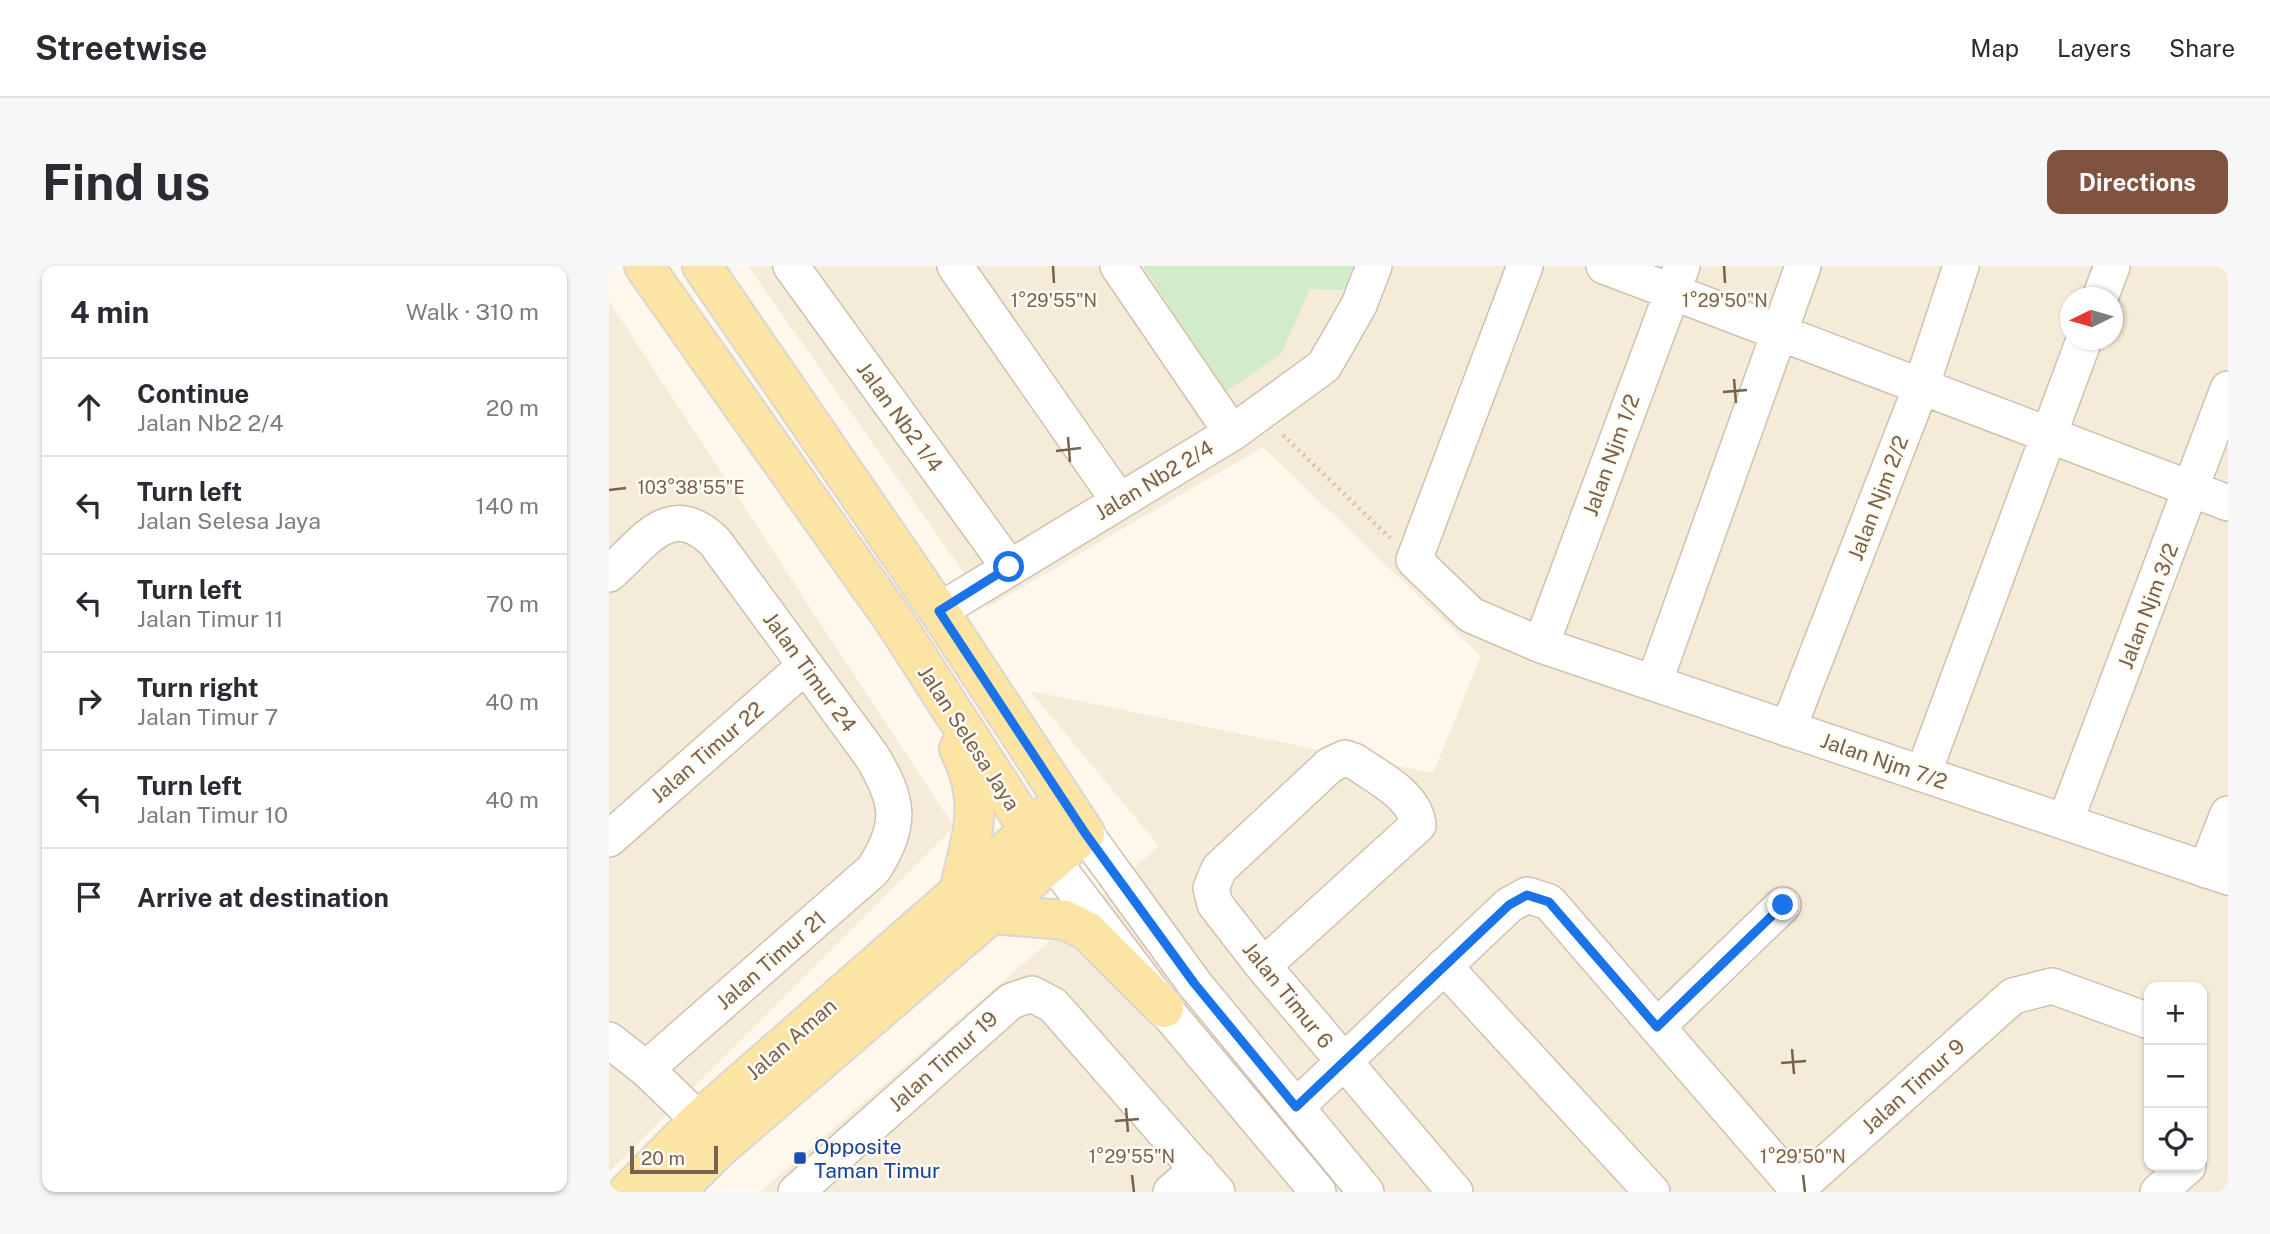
<!DOCTYPE html>
<html lang="en">
<head>
<meta charset="utf-8">
<style>
	:root { --surface:#fff; --page:#f7f7f7; --text:#2b2b33; --muted:#7c7c81; --line:#e1e1e2; --accent:#7f5340 }
	body { margin:0; font-family:"Public Sans",sans-serif; background:var(--page); color:var(--text) }
	.controls { position:absolute; right:21px; bottom:21px; display:grid; overflow:hidden; border-radius:14px; box-shadow:0 2px 5px #0004 }
	.controls button { width:63px; height:63px; display:grid; place-items:center; padding:0; border:0; border-bottom:2px solid var(--line); background:var(--surface); color:var(--text); font:35px sans-serif }
	.compass { position:absolute; left:1451px; top:21px; width:63px; height:63px; border-radius:50%; background:var(--surface); box-shadow:0 2px 5px #0004; rotate:265deg }
	.scale { position:absolute; left:21px; bottom:18px; width:88px; box-sizing:border-box; padding-left:7px; border:4px solid #79624d; border-top:0; font-size:19px; line-height:24px; white-space:nowrap; color:#79624d; -webkit-text-stroke:5px #fffbf2; paint-order:stroke }
	.stop { position:absolute; width:21px; height:21px; margin:-16px; border:5px solid #1a73e8; border-radius:50%; background:#fff }
	.stop.end { background:#1a73e8; border-color:#fff; box-shadow:0 2px 7px #0008 }
	.list { margin:0; padding:0; list-style:none }
	h2 { display:flex; justify-content:space-between; align-items:center; height:91px; margin:0; padding:0 28px; font-size:30px }
	h2 small { font-size:23px; font-weight:400; color:var(--muted) }
	.list li { display:grid; grid-template-columns:46px 1fr auto; gap:21px; align-items:center; box-sizing:border-box; height:98px; padding:0 28px; border-top:2px solid var(--line) }
	.list b { display:block; font-size:26px; white-space:nowrap }
	.list p { margin:0; font-size:23px; white-space:nowrap; color:var(--muted) }
	.list em { font-size:23px; font-style:normal; color:var(--muted) }
	.icon { flex:none; width:38px; height:38px; fill:none; stroke:currentColor; stroke-width:2; stroke-linecap:round; stroke-linejoin:round }
	.map { position:relative; flex:none; width:1619px; height:926px; overflow:hidden; border-radius:14px }
	header { display:flex; align-items:center; gap:42px; box-sizing:border-box; height:98px; padding:0 35px; background:var(--surface); border-bottom:2px solid var(--line) }
	header strong { font-size:33px }
	nav { display:flex; gap:38px; margin-inline-start:auto; font-size:24px }
	.intro { display:flex; align-items:center; justify-content:space-between; box-sizing:border-box; height:168px; padding:0 42px }
	h1 { margin:0; font-size:49px }
	.button { padding:18px 32px; border-radius:14px; background:var(--accent); color:#fff; font-size:24px; font-weight:700 }
	main { display:flex; gap:42px; padding:0 42px }
	aside { flex:1; background:var(--surface); border-radius:14px; box-shadow:0 2px 5px #0004 }
	.map>svg:first-child { display:block }
	.residential { fill:#f5ebd9; fill-rule:evenodd }
	.green { fill:#d3ecc8 }
	.lines { fill:none; stroke-linecap:round; stroke-linejoin:round }
	.minor-casing { stroke:#d0c1af; stroke-width:38 }
	.major-casing { stroke:#dcd6d1; stroke-width:42 }
	.path { stroke:#d8bfa4; stroke-width:4.5; stroke-dasharray:2 5; stroke-linecap:butt }
	.minor { stroke:#fff; stroke-width:35 }
	.major { stroke:#fbe4a4; stroke-width:38 }
	.route { stroke:#1a73e8; stroke-width:9 }
	.ticks { fill:none; stroke:#79624d; stroke-width:2.5 }
	.transit-dot { fill:#1a4fb4; stroke:#fffbf2; stroke-width:2.5 }
	.labels { text-anchor:middle; dominant-baseline:central; stroke-width:5; stroke-linejoin:round; paint-order:stroke }
	.street-label { font-size:21px; fill:#79624d; stroke:#fffbf2 }
	.transit-label { font-size:21px; fill:#164399; stroke:#fffbf2; text-anchor:start }
	.ticks-label { font-size:18px; text-anchor:middle; fill:#79624d; stroke:#fffbf2; stroke-width:5; stroke-linejoin:round; paint-order:stroke }
</style>
</head>
<body>
<header>
<strong>Streetwise</strong>
<nav><a>Map</a><a>Layers</a><a>Share</a></nav>
</header>
<div class="intro"><h1>Find us</h1><a class="button">Directions</a></div>
<main>
<aside>
<h2>4 min<small>Walk · 310 m</small></h2>
<ul class="list">
<li><svg class="icon" aria-label="ahead" viewBox="0 0 24 24"><path d="M12 20V5M6 11l6-6 6 6"/></svg><div><b>Continue</b><p>Jalan Nb2 2/4</p></div><em>20 m</em></li>
<li><svg class="icon" aria-label="left" viewBox="0 0 24 24"><path d="M17 20v-9H6M10 6l-5 5 5 5"/></svg><div><b>Turn left</b><p>Jalan Selesa Jaya</p></div><em>140 m</em></li>
<li><svg class="icon" aria-label="left" viewBox="0 0 24 24"><path d="M17 20v-9H6M10 6l-5 5 5 5"/></svg><div><b>Turn left</b><p>Jalan Timur 11</p></div><em>70 m</em></li>
<li><svg class="icon" aria-label="right" viewBox="0 0 24 24"><path d="M7 20v-9h11M14 6l5 5-5 5"/></svg><div><b>Turn right</b><p>Jalan Timur 7</p></div><em>40 m</em></li>
<li><svg class="icon" aria-label="left" viewBox="0 0 24 24"><path d="M17 20v-9H6M10 6l-5 5 5 5"/></svg><div><b>Turn left</b><p>Jalan Timur 10</p></div><em>40 m</em></li>
<li><svg class="icon" aria-label="arrive" viewBox="0 0 24 24"><path d="M6 21V4h12l-3 4 3 4H6"/></svg><div><b>Arrive at destination</b></div></li>
</ul>
</aside>
<div class="map">
<svg width="1619" height="926" viewBox="0 0 1619 926">
	<rect width="100%" height="100%" fill="#fdf8eb"/>
	<path class="residential" d="M139 0H1619V926H151L550 580 421 425 824 507 872 390 654 181 379 341ZM1462 32H1504V74H1462ZM1540 721H1593V900H1540Z
		M0 35 345 561 0 906Z"/>
	<path class="green" d="M534 0H747L738 24 701 23 672 88 616 126Z"/>
	<g class="lines">
		<defs>
			<path id="minor" d="M182 0 400 301
				M346 0 510 235
				M509 0 623 167
				M916 0 805 294 862 349 932 379 1619 611
				M995 0 1619 237
				M1491 32 1503 0
				M0 308C36 276 61 232 106 276L262 489C290 534 294 559 264 604L37 803
				M330 345 623 167 715 100 750 39 765 0
				M932 379 1073 0
				M1045 417 1194 0
				M1179 463 1312 121 1352 0
				M1314 508 1475 74
				M1456 556 1619 123
				M476 567 585 717 757 926
				M0 573 196 400
				M444 595 555 742 709 926
				M1597 604 1619 548
				M654 700 809 559C806 529 768 511 745 495L736 492 721 499 610 603 602 622 606 638 654 700 846 926
				M835 700 1043 926
				M1048 761 1174 639
				M0 774 37 803 90 854
				M687 841 900 639 918 629 940 636 1191 926
				M1188 923 1404 730 1443 720 1540 755
				M187 926 402 735 423 728 444 739 608 926
				M562 926 589 903
				M1549 926 1579 900"/>
			<path id="major" d="M35 0 286 356 420 564 444 595
				M350 626C362 569 378 538 350 483
				M382 648 456 654 478 665 555 742
				M19 926 90 854 439 548
				M66 926 109 883 476 567 330 345 93 0"/>
		</defs>
		<use href="#minor" class="minor-casing"/>
		<use href="#major" class="major-casing"/>
		<path class="path" d="M674 169 781 272"/>
		<use href="#minor" class="minor"/>
		<use href="#major" class="major"/>
	</g>
	<g class="lines">
		<path class="route" d="M400 301 330 345 476 567 585 717 687 841 900 639 918 629 940 636 1048 761 1174 639"/>
	</g>
	<path class="ticks" d="M444 0 445 17M1115 0 1116 17M1125 113 1127 137M1114 126 1138 124M459 171 461 196M447 185 472 182M0 224 17 222M1183 783 1185 808M1172 797 1197 795M517 842 519 866M506 855 530 853M523 909 525 926M1194 909 1196 926"/>
	<rect class="transit-dot" x="184" y="885" width="14" height="14" rx="3.5"/>
	<g class="labels">
		<g class="street-label">
			<text transform="translate(291 151) rotate(54)">Jalan Nb2 1/4</text>
			<text transform="translate(1002 189) rotate(-70)">Jalan Njm 1/2</text>
			<text transform="translate(545 214) rotate(-31)">Jalan Nb2 2/4</text>
			<text transform="translate(1269 232) rotate(-69)">Jalan Njm 2/2</text>
			<text transform="translate(1539 340) rotate(-69)">Jalan Njm 3/2</text>
			<text transform="translate(201 406) rotate(54)">Jalan Timur 24</text>
			<text transform="translate(360 472) rotate(57)">Jalan Selesa Jaya</text>
			<text transform="translate(98 486) rotate(-41)">Jalan Timur 22</text>
			<text transform="translate(1275 495) rotate(19)">Jalan Njm 7/2</text>
			<text transform="translate(162 694) rotate(-41)">Jalan Timur 21</text>
			<text transform="translate(679 729) rotate(51)">Jalan Timur 6</text>
			<text transform="translate(182 773) rotate(-41)">Jalan Aman</text>
			<text transform="translate(334 795) rotate(-42)">Jalan Timur 19</text>
			<text transform="translate(1304 820) rotate(-42)">Jalan Timur 9</text>
		</g>
		<g class="transit-label">
			<text x="205" y="880">Opposite<tspan x="205" dy="24">Taman Timur</tspan></text>
		</g>
	</g>
	<g class="ticks-label">
		<text x="445" y="41">1°29'55"N</text>
		<text x="1116" y="41">1°29'50"N</text>
		<text x="82" y="228">103°38'55"E</text>
		<text x="523" y="897">1°29'55"N</text>
		<text x="1194" y="897">1°29'50"N</text>
	</g>
</svg>
<div class="controls">
<button>+</button>
<button>−</button>
<button><svg class="icon" aria-label="locate" viewBox="0 0 24 24"><circle cx="12" cy="12" r="6"/><path d="M12 2v4M12 18v4M2 12h4M18 12h4"/></svg></button>
</div>
<svg class="compass" viewBox="-18 -18 36 36"><path d="M0-13l5 13h-10z" fill="#e53935"/><path d="M0 13l5-13h-10z" fill="#7c7c81"/></svg>
<div class="scale">20 m</div>
<div class="stop" style="left:400px;top:301px"></div>
<div class="stop end" style="left:1174px;top:639px"></div>
</div>
</main>
</body>
</html>
